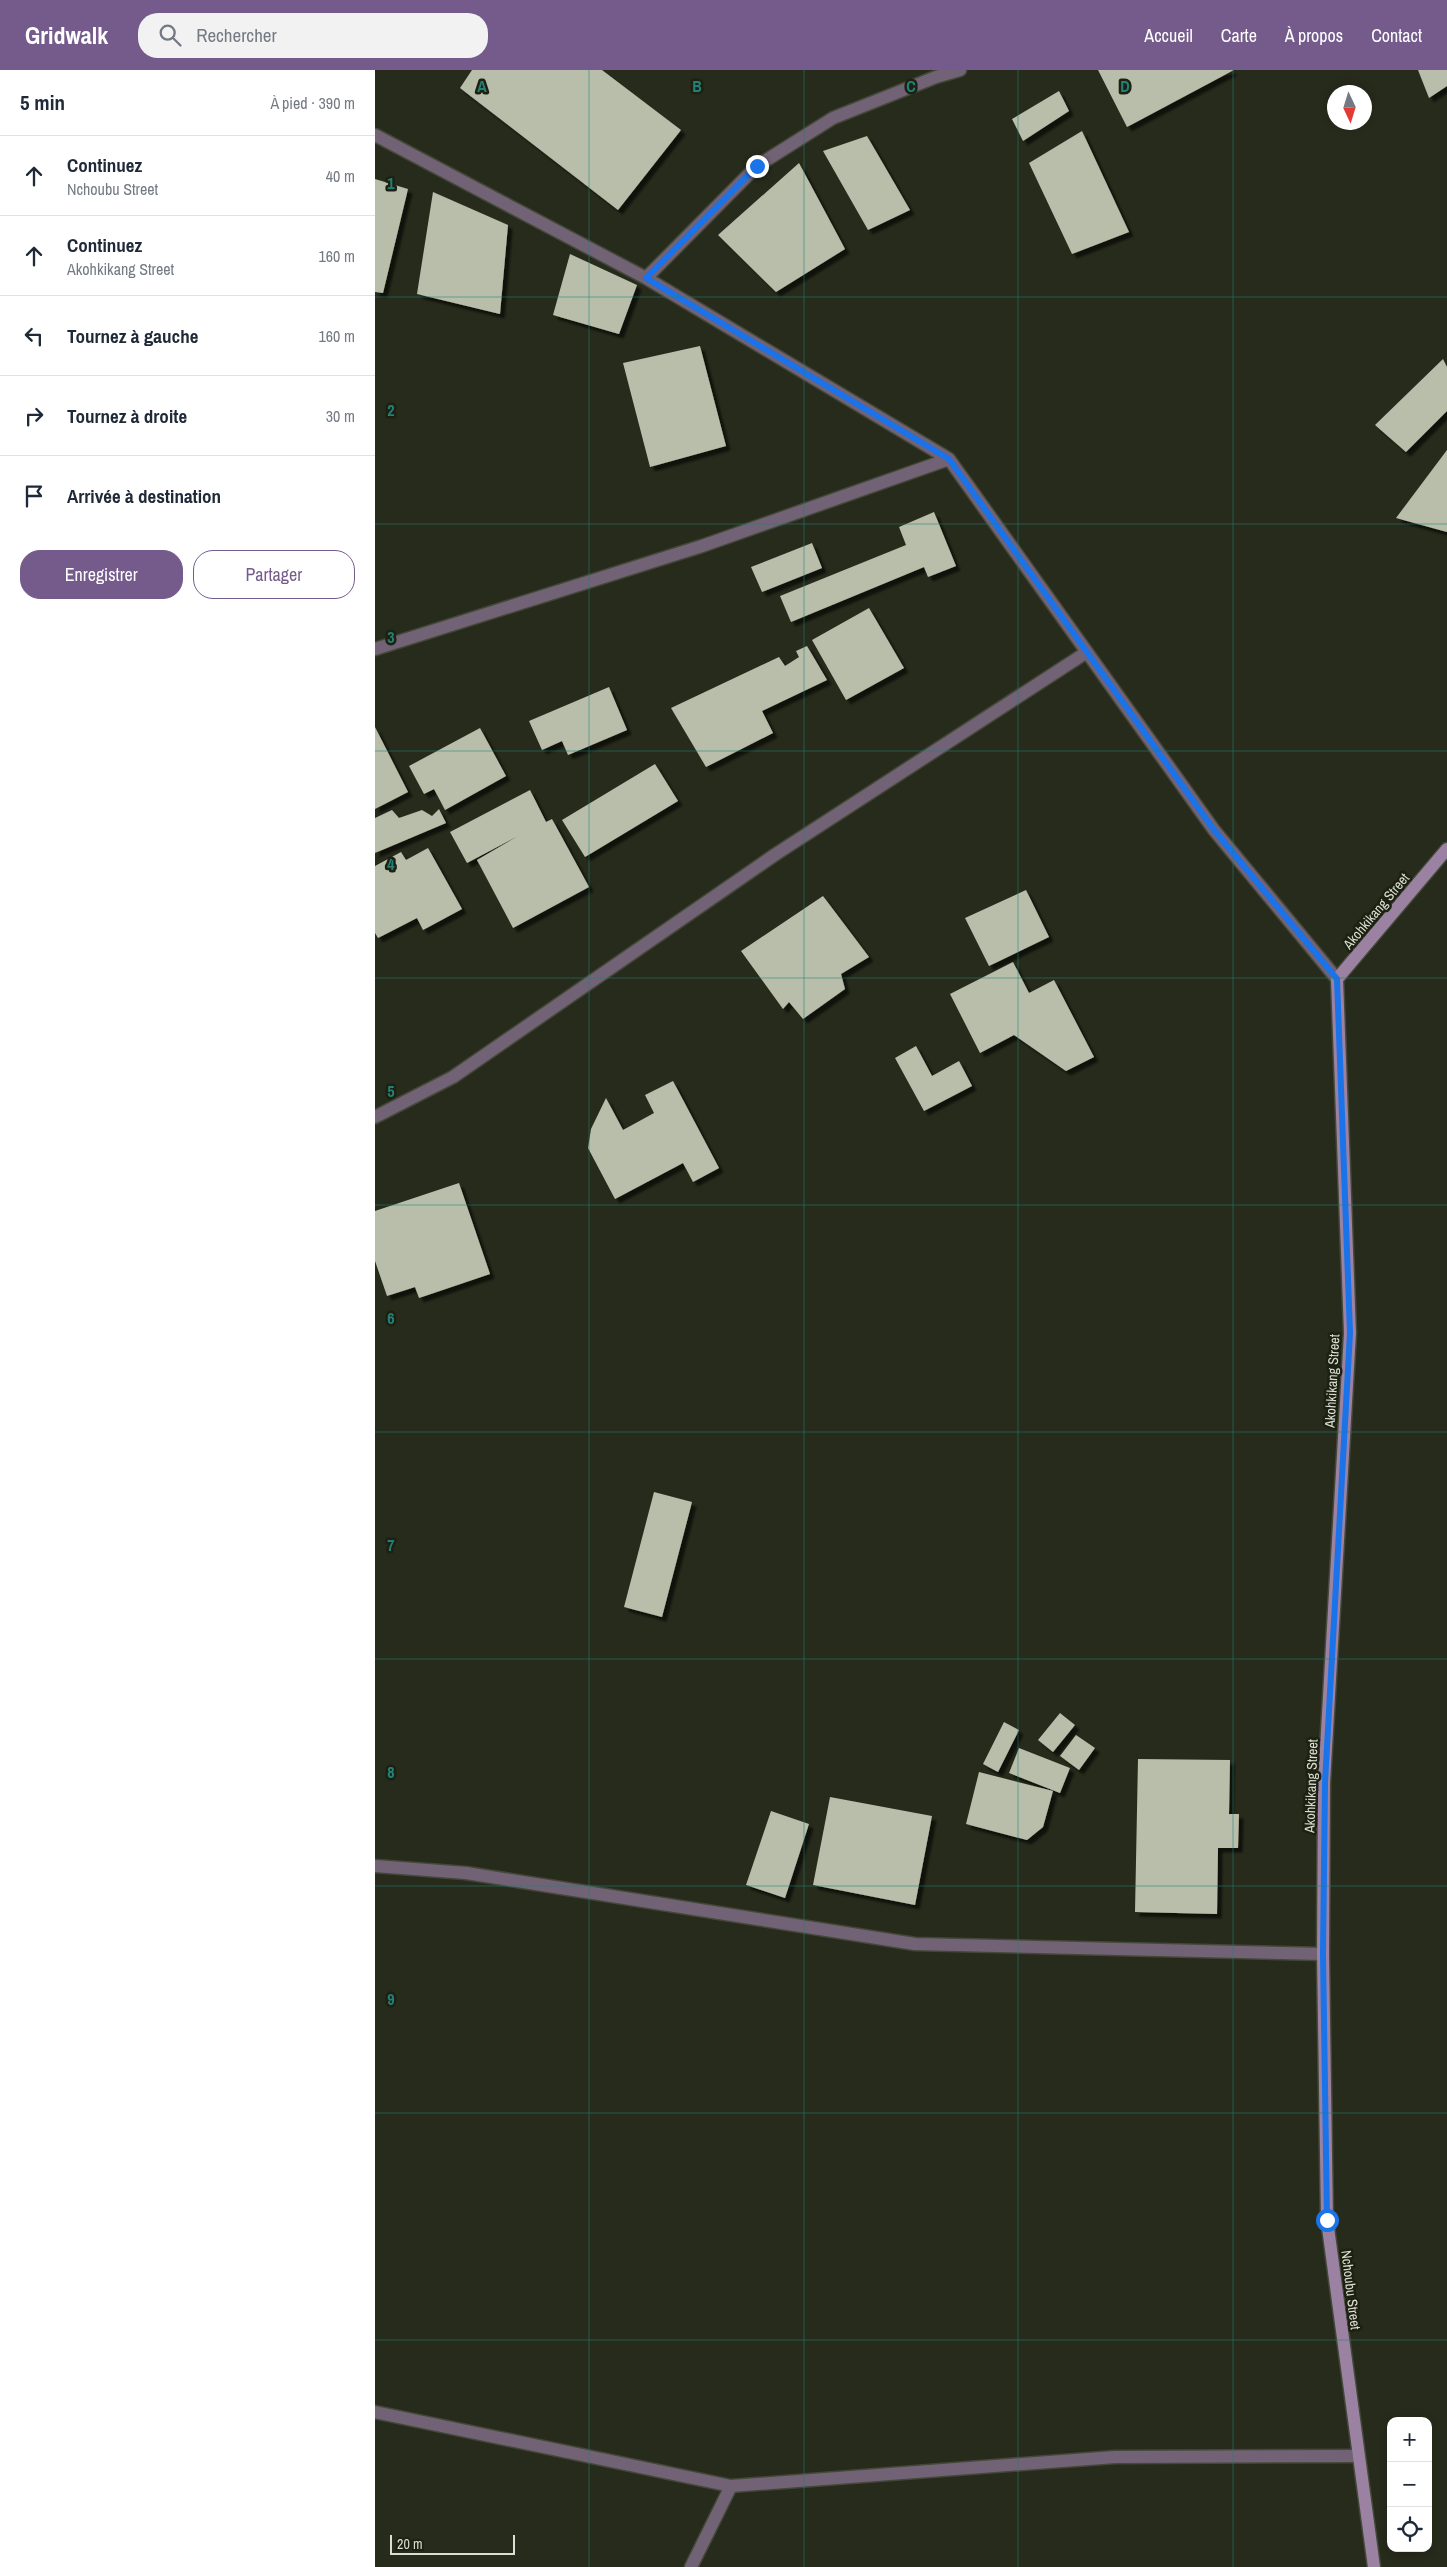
<!DOCTYPE html>
<html lang="fr">
<meta charset="utf-8">
<style>
:root{--surface:#fff;--page:#f2f2f3;--text:#1f2937;--muted:#747a83;--line:#e0e1e3;--accent:#755b8b}
body{margin:0;font-family:"Archivo Narrow",sans-serif;background:var(--page);color:var(--text)}
.controls{position:absolute;right:15px;bottom:15px;display:grid;overflow:hidden;border-radius:10px;box-shadow:0 2px 8px #0003}
.controls button{width:45px;height:45px;display:grid;place-items:center;padding:0;border:0;border-bottom:1px solid var(--line);background:var(--surface);color:var(--text);font:25px sans-serif}
.compass{position:absolute;left:952px;top:15px;width:45px;height:45px;border-radius:50%;background:var(--surface);box-shadow:0 2px 8px #0003;rotate:176deg}
.scale{position:absolute;left:15px;bottom:12px;width:125px;box-sizing:border-box;padding-left:5px;border:2px solid #dbded4;border-top:0;font-size:14px;line-height:18px;white-space:nowrap;color:#dbded4;-webkit-text-stroke:4px #1d2111;paint-order:stroke}
.stop{position:absolute;width:15px;height:15px;margin:-11px;border:4px solid #1a73e8;border-radius:50%;background:#fff}
.stop.end{background:#1a73e8;border-color:#fff;box-shadow:0 1px 5px #0008}
.list{margin:0;padding:0;list-style:none}
h2{display:flex;justify-content:space-between;align-items:center;height:65px;margin:0;padding:0 20px;font-size:21px}
h2 small{font-size:16px;font-weight:400;color:var(--muted)}
.list li{display:grid;grid-template-columns:32px 1fr auto;gap:15px;align-items:center;box-sizing:border-box;height:80px;padding:0 20px;border-top:1px solid var(--line)}
.list b{display:block;font-size:19px;white-space:nowrap}
.list p{margin:0;font-size:16px;white-space:nowrap;color:var(--muted)}
.list em{font-size:16px;font-style:normal;color:var(--muted)}
.actions{display:flex;gap:10px;padding:15px 20px}
.actions a{flex:1;padding:11px 0;border:1px solid var(--accent);border-radius:20px;text-align:center;font-size:18px;color:var(--accent)}
.actions .main{background:var(--accent);color:#fff}
.icon{flex:none;width:28px;height:28px;fill:none;stroke:currentColor;stroke-width:2;stroke-linecap:round;stroke-linejoin:round}
.map{position:relative;flex:none;width:1072px;height:2497px;overflow:hidden}
header{display:flex;align-items:center;gap:30px;box-sizing:border-box;height:70px;padding:0 25px;background:var(--accent);color:#fff}
header strong{font-size:24px}
nav{display:flex;gap:28px;margin-inline-start:auto;font-size:18px}
.search{width:350px;height:45px;background:var(--page);display:flex;align-items:center;gap:12px;box-sizing:border-box;padding:0 18px;border-radius:20px;color:var(--muted);font-size:19px}
main{display:flex}
aside{flex:1;background:var(--surface)}
.map>svg:first-child{display:block}
.building{fill:#b9beaa;filter:url(#shadow)}
.lines{fill:none;stroke-linecap:round;stroke-linejoin:round}
.street-casing{stroke:#444839;stroke-width:15}
.secondary-casing{stroke:#444839;stroke-width:15}
.street{stroke:#726276;stroke-width:12}
.secondary{stroke:#9b82a2;stroke-width:12}
.route{stroke:#1a73e8;stroke-width:6}
.grid{fill:none;stroke:#238078;stroke-width:1;stroke-opacity:0.55}
.labels{text-anchor:middle;dominant-baseline:central;stroke-width:5;stroke-linejoin:round;paint-order:stroke}
.street-label{font-size:14px;fill:#dbded4;stroke:#1d2111}
.grid-label{font-size:16px;text-anchor:middle;font-weight:bold;fill:#238078;stroke:#1d2111;stroke-width:5;stroke-linejoin:round;paint-order:stroke}
</style>
<header>
<strong>Gridwalk</strong>
<div class="search"><svg class="icon" aria-label="search" viewBox="0 0 24 24"><circle cx="10" cy="10" r="6"/><path d="M15 15l6 6"/></svg>Rechercher</div>
<nav><a>Accueil</a><a>Carte</a><a>À propos</a><a>Contact</a></nav>
</header>
<main>
<aside>
<h2>5 min<small>À pied · 390 m</small></h2>
<ul class="list">
<li><svg class="icon" aria-label="ahead" viewBox="0 0 24 24"><path d="M12 20V5M6 11l6-6 6 6"/></svg><div><b>Continuez</b><p>Nchoubu Street</p></div><em>40 m</em></li>
<li><svg class="icon" aria-label="ahead" viewBox="0 0 24 24"><path d="M12 20V5M6 11l6-6 6 6"/></svg><div><b>Continuez</b><p>Akohkikang Street</p></div><em>160 m</em></li>
<li><svg class="icon" aria-label="left" viewBox="0 0 24 24"><path d="M17 20v-9H6M10 6l-5 5 5 5"/></svg><div><b>Tournez à gauche</b></div><em>160 m</em></li>
<li><svg class="icon" aria-label="right" viewBox="0 0 24 24"><path d="M7 20v-9h11M14 6l5 5-5 5"/></svg><div><b>Tournez à droite</b></div><em>30 m</em></li>
<li><svg class="icon" aria-label="arrive" viewBox="0 0 24 24"><path d="M6 21V4h12l-3 4 3 4H6"/></svg><div><b>Arrivée à destination</b></div></li>
</ul>
<div class="actions"><a class="main">Enregistrer</a><a>Partager</a></div>
</aside>
<div class="map">
<svg width="1072" height="2497" viewBox="0 0 1072 2497">
<defs>
<filter id="shadow"><feDropShadow dx="4.5" dy="4.5" stdDeviation="1" flood-color="#0009"/></filter>
</defs>
<rect width="100%" height="100%" fill="#272b1b"/>
<path class="building" d="M97 0H227L306 60 243 140 85 18Z
M723 0H859L752 57Z
M1043 0H1072V16L1054 28Z
M684 21 694 41 648 71 637 49Z
M707 61 754 162 697 184 654 93Z
M492 66 535 140 493 160 448 81Z
M424 93 470 179 401 222 343 165Z
M0 109 33 119 8 223 0 222Z
M58 122 133 155 125 244 42 224Z
M195 184 262 215 244 264 178 245Z
M325 276 351 376 275 397 248 293Z
M1068 289 1072 297V341L1031 382 1000 355Z
M1072 380V462L1021 448Z
M559 442 581 496 553 507 549 497 416 552 405 526 531 475 524 457Z
M437 473 447 498 387 522 376 497Z
M494 538 529 598 471 630 437 570Z
M432 576 452 610 387 641 398 663 331 697 296 638 404 587 410 596 424 587 421 581Z
M234 617 252 660 193 685 187 671 167 680 154 651Z
M0 657 33 722 0 739Z
M105 658 131 706 70 740 59 719 49 724 34 696Z
M280 694 303 731 210 787 187 750Z
M155 720 171 752 177 749 214 817 138 858 102 790 143 766 92 793 75 762Z
M64 739 71 753 0 783V748L17 740 24 748 47 740 57 746Z
M53 778 87 839 48 860 42 848 3 868 0 863V796L26 782 31 790Z
M651 820 674 867 614 896 590 848Z
M448 826 494 887 466 904 470 919 428 949 414 932 408 939 366 881Z
M638 892 654 923 679 910 719 987 691 1001 639 965 605 983 575 924Z
M541 976 557 1006 584 991 597 1016 549 1041 520 988Z
M298 1011 344 1098 318 1112 308 1093 240 1129 213 1078 216 1059 231 1028 248 1060 279 1043 270 1025Z
M84 1113 115 1204 44 1228 40 1217 12 1226 0 1191V1141Z
M279 1422 317 1432 287 1547 249 1537Z
M685 1643 700 1655 678 1682 663 1670Z
M629 1652 644 1660 623 1702 608 1694Z
M701 1665 720 1678 704 1700 685 1686Z
M644 1678 695 1698 685 1723 634 1703Z
M763 1689 855 1690 854 1744H864L863 1778H843L842 1844 760 1842Z
M604 1702 678 1721 668 1757 652 1770 591 1754Z
M455 1727 557 1746 540 1835 438 1815Z
M396 1741 434 1754 410 1828 371 1815Z"/>
<g class="lines">
<g class="street-casing">
<path id="street" d="M0 65 271 208 574 389 839 760 962 909
M271 208 382 96 458 48 561 7 585 0
M0 579 327 476 574 389
M0 1047 78 1007 401 784 712 582
M0 1796 91 1803 540 1874 948 1884
M0 2342 356 2416
M316 2497 356 2416 740 2387 983 2386"/>
</g>
<g class="secondary-casing">
<path id="secondary" d="M999 2497 952 2150 948 1884 949 1713 975 1263 962 909 1072 779"/>
</g>
<use href="#street" class="street"/>
<use href="#secondary" class="secondary"/>
</g>
<g class="lines">
<path class="route" d="M382 96 271 208 574 389 839 760 962 909 975 1263 950 1713 948 1884 952 2150"/>
</g>
<path class="grid" d="M214 0V2497M429 0V2497M643 0V2497M858 0V2497M0 227H1072M0 454H1072M0 681H1072M0 908H1072M0 1135H1072M0 1362H1072M0 1589H1072M0 1816H1072M0 2043H1072M0 2270H1072"/>
<g class="labels">
<g class="street-label">
<text transform="translate(1001 841) rotate(-50)">Akohkikang Street</text>
<text transform="translate(957 1311) rotate(-87)">Akohkikang Street</text>
<text transform="translate(936 1716) rotate(-88)">Akohkikang Street</text>
<text transform="translate(976 2220) rotate(83)">Nchoubu Street</text>
</g>
</g>
<g class="grid-label">
<text x="107" y="22">A</text>
<text x="322" y="22">B</text>
<text x="536" y="22">C</text>
<text x="750" y="22">D</text>
<text x="16" y="119">1</text>
<text x="16" y="346">2</text>
<text x="16" y="573">3</text>
<text x="16" y="800">4</text>
<text x="16" y="1027">5</text>
<text x="16" y="1254">6</text>
<text x="16" y="1481">7</text>
<text x="16" y="1708">8</text>
<text x="16" y="1935">9</text>
</g>
</svg>
<div class="controls">
<button>+</button>
<button>−</button>
<button><svg class="icon" aria-label="locate" viewBox="0 0 24 24"><circle cx="12" cy="12" r="6"/><path d="M12 2v4M12 18v4M2 12h4M18 12h4"/></svg></button>
</div>
<svg class="compass" viewBox="-18 -18 36 36"><path d="M0-13l5 13h-10z" fill="#e53935"/><path d="M0 13l5-13h-10z" fill="#747a83"/></svg>
<div class="scale">20 m</div>
<div class="stop" style="left:952px;top:2150px"></div>
<div class="stop end" style="left:382px;top:96px"></div>
</div>
</main>
